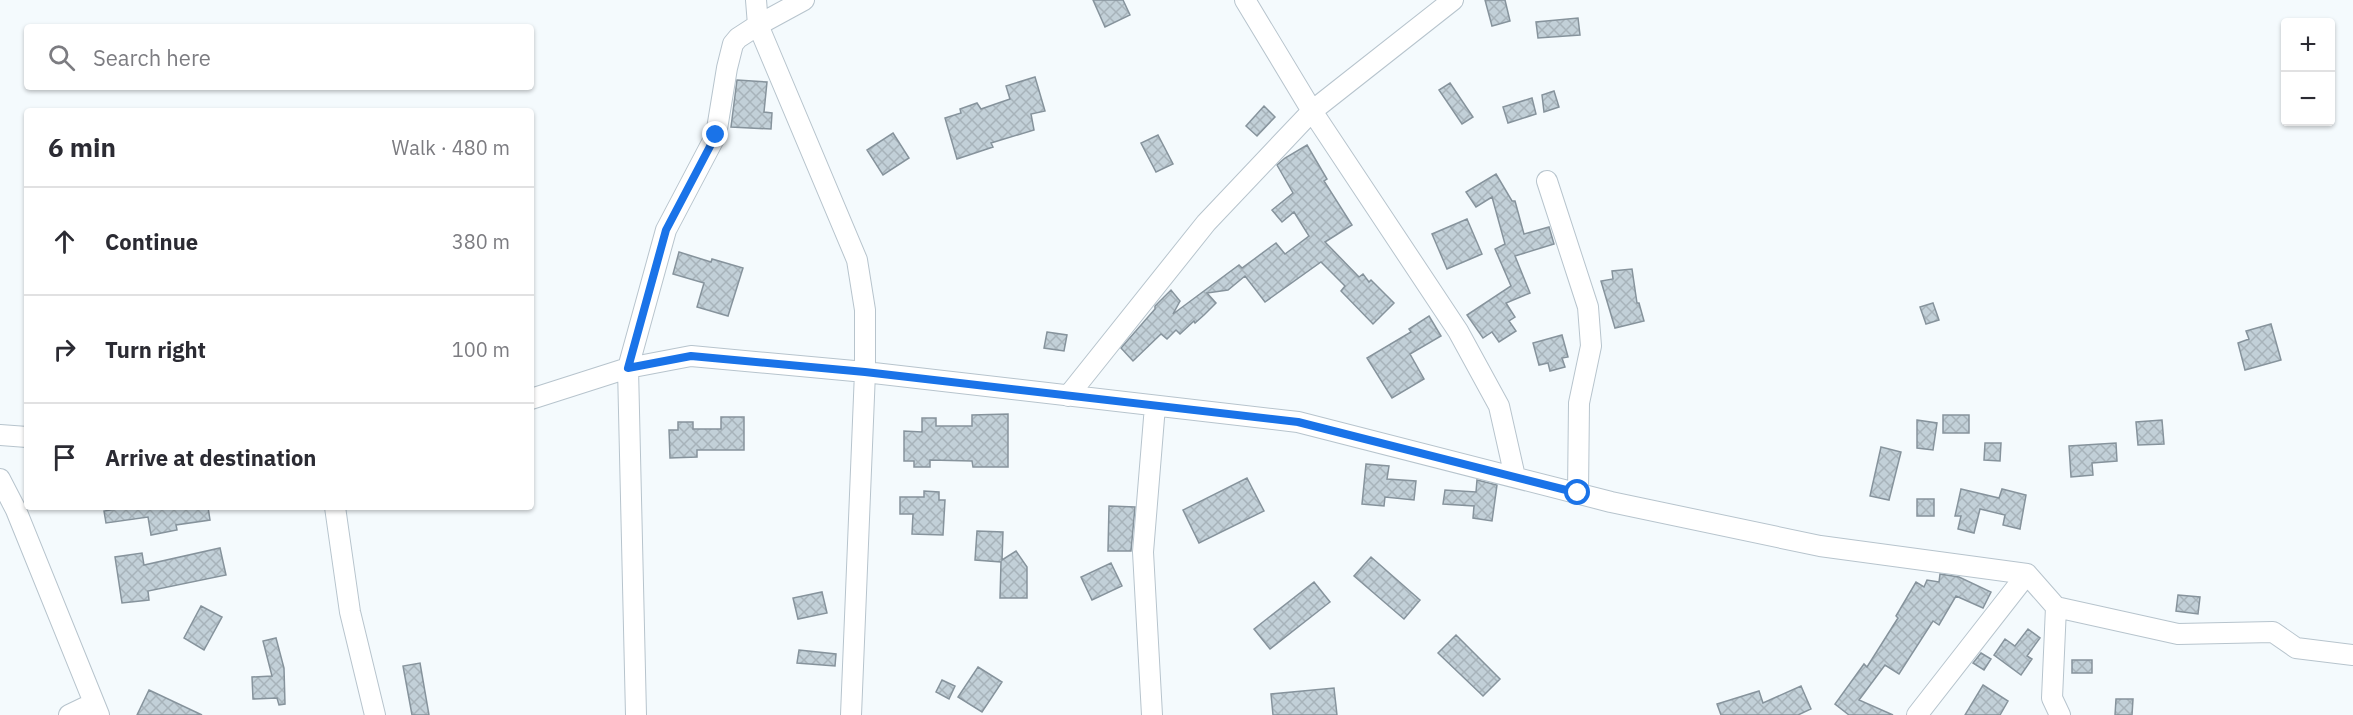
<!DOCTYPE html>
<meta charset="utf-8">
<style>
:root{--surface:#fff;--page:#f2f2f3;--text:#2b2b33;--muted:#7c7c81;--line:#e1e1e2}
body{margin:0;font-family:"IBM Plex Sans",sans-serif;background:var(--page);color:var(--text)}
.controls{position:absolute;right:18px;top:18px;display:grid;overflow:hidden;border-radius:6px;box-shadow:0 2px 4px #0004}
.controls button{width:54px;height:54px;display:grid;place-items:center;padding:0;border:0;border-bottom:2px solid var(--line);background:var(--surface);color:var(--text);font:30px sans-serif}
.stop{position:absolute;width:18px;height:18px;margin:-14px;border:4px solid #1a73e8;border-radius:50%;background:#fff}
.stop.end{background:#1a73e8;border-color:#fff;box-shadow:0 2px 6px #0008}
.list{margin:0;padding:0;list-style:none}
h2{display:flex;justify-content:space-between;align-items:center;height:78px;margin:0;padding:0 24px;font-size:26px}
h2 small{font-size:20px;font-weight:400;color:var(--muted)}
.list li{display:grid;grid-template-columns:39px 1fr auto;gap:18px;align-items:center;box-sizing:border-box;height:108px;padding:0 24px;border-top:2px solid var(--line)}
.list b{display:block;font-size:22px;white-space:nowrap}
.list em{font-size:20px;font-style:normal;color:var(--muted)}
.icon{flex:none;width:33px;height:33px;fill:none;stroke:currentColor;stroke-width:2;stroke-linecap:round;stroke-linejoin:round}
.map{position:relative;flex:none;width:2353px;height:715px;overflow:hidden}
.search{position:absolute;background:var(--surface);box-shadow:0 2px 4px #0004;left:24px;top:24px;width:510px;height:66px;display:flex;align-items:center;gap:15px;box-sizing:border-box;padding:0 21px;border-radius:6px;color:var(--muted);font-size:22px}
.panel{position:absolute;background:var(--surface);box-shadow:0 2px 4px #0004;left:24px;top:108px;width:510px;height:402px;border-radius:6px}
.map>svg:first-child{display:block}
.building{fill:url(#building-cross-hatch);stroke:#86939c;stroke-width:1.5}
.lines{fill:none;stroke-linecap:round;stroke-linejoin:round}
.minor-casing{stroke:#b7c4cd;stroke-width:22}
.minor{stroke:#fff;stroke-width:20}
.route{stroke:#1a73e8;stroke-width:8}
</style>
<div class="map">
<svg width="2353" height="715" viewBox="0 0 2353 715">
<defs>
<pattern id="building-cross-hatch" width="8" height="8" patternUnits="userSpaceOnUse" patternTransform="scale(1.5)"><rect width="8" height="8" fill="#c2d0d8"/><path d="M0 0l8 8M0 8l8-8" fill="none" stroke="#a7b3ba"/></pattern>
</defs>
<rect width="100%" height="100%" fill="#f4fafd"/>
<path class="building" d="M1093 0H1123L1130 15 1105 27Z
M1485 0H1505L1510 21 1492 26Z
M1578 18 1580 35 1538 38 1536 22Z
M1035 77 1045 111 1031 114 1034 130 991 143 993 147 957 159 945 118 961 113 960 109 977 103 981 109 1010 99 1006 86Z
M737 80 767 82 764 112 772 113 771 129 731 127Z
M1450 83 1473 117 1462 124 1439 90Z
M1554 91 1559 107 1544 112 1542 95Z
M1532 98 1536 114 1508 123 1503 107Z
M1264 106 1275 117 1257 136 1246 126Z
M893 133 909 158 883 175 867 150Z
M1158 135 1173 164 1156 172 1141 143Z
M1307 145 1327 179 1324 181 1352 225 1325 242 1359 277 1363 274 1369 282 1371 280 1394 303 1373 324 1341 291 1345 286 1321 262 1265 302 1245 276 1228 290 1207 293 1216 303 1204 315 1195 323 1194 321 1180 334 1176 330 1167 339 1161 334 1133 361 1121 348 1155 309V306L1171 290 1180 301 1173 314 1239 265 1242 268 1276 243 1285 254 1309 236 1294 212 1282 222 1272 210 1293 193 1277 165 1285 158Z
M1496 174 1512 201H1515L1524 234 1549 227 1554 244 1515 256 1530 293 1506 303 1515 317 1509 321 1516 331 1499 342 1492 332 1483 338 1467 315 1511 286 1495 249 1505 244 1492 197 1476 207 1466 192Z
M1467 219 1482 254 1447 269 1432 234Z
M679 252 711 262 712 259 743 268 728 316 697 307 704 283 673 274Z
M1632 269 1637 303H1639L1644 321 1615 328 1601 281 1613 279 1612 271Z
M1933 303 1939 320 1926 324 1920 307Z
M1429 316 1441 336 1410 354 1424 379 1392 398 1367 358 1411 332 1409 329Z
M2271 324 2281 360 2245 370 2238 343 2249 339 2246 331Z
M1047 332 1067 335 1064 351 1044 348Z
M1562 335 1568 357 1562 358 1565 367 1550 371 1548 363 1539 365 1533 343Z
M1008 414V467H973L972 461 930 460V467H914V461H904V431L922 432V418H936V426H972V415Z
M1943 415H1969V433H1943Z
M721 417H744V450H697V457L670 458 669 430H678V422H693V429H721Z
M1917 420 1937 423 1933 450 1917 448Z
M2162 420 2164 444 2138 445 2136 422Z
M1985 443H2001L2000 461 1984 460Z
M2116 443 2117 461 2092 463 2093 475 2071 477 2069 446Z
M1881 447 1901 452 1889 500 1870 496Z
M1366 464 1389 466 1387 479 1416 481 1414 500 1385 497 1384 506 1362 504Z
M1247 478 1264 511 1199 543 1183 510Z
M1477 480 1497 485 1492 521 1473 518 1474 506 1443 504 1445 490 1476 492Z
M1961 489 1999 498 2002 489 2026 495 2020 529 2003 525 2005 515 1980 509 1974 533 1958 529 1961 516H1955Z
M924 491 939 492V500H945L943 535 912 534 913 514H900V497H924Z
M1917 499H1934V516H1917Z
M1109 506 1135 507 1131 551H1108Z
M129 507H208L210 520 176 525 177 530 151 535 148 517 106 523 104 511Z
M977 531 1003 532 1002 560 1016 551 1027 567V598H1000L1001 562 975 560Z
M220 548 226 575 148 591 149 600 122 603 115 557 142 553 144 565Z
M1371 557 1420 600 1404 619 1354 576Z
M1111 563 1122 586 1092 600 1081 577Z
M1940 574 1959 577 1991 592 1983 608 1956 596 1939 625 1933 621 1899 674 1885 665 1859 700 1893 715H1849L1835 704 1864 664 1867 667 1898 618 1896 616 1916 582 1924 587 1927 580 1939 582Z
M1314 582 1330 602 1270 649 1254 629Z
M822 592 827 613 798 619 793 598Z
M2178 595 2200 597 2198 614 2176 611Z
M201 606 222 617 204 650 184 638Z
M2028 629 2040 638 2027 656 2032 659 2021 675 1994 655 2005 639 2015 646Z
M1456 635 1500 679 1483 696 1438 653Z
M276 638 284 668 285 704 279 705 277 698 253 699 252 677 272 676 263 641Z
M799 650 836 654 835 666 797 663Z
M1981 653 1991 659 1984 670 1973 663Z
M2072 660H2092V673H2072Z
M420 663 429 715H412L403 666Z
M978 667 1002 682 982 712 958 697Z
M942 680 955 686 949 699 936 692Z
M1983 685 2008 701 2000 715H1965Z
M1801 686 1811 709 1798 715H1721L1717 704 1759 691 1763 703Z
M1334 688 1337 715H1273L1271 694Z
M149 690 202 715H137Z
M2116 699H2133L2132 715H2115Z"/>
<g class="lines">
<g class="minor-casing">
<path id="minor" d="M756 0 758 25 857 260 865 310V372L851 715
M1245 0 1312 111 1458 331 1499 406 1515 477
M1547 181 1588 307 1591 346 1579 403 1578 493
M1068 396 1206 223 1312 111 1453 0
M531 399 628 368 691 356 865 372 1298 422 1611 502 1820 546 2027 574 2056 607 2178 634 2273 632 2296 648 2353 655
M0 435 27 437
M0 479 16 510 99 715
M335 507 350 612 375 715
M2056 607 2052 698 2060 715
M69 715 94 703
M636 715 628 368 666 230 716 135 727 68 733 44 738 38 758 25 804 0
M1152 715 1143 552 1155 406
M1917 715 2027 574"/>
</g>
<use href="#minor" class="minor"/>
</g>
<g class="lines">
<path class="route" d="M716 135 666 230 628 368 691 356 865 372 1298 422 1578 493"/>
</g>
</svg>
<div class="controls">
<button>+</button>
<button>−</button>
</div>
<div class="stop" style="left:1578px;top:493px"></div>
<div class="stop end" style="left:716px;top:135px"></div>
<div class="search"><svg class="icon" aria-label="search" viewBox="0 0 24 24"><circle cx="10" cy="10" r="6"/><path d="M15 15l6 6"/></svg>Search here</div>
<section class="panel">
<h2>6 min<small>Walk · 480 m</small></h2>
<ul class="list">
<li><svg class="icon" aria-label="ahead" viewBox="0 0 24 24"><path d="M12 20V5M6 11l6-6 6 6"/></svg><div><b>Continue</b></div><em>380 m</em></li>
<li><svg class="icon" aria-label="right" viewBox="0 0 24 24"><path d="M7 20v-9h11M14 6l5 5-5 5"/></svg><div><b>Turn right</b></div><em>100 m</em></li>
<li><svg class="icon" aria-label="arrive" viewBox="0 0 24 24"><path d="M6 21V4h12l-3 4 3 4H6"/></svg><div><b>Arrive at destination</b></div></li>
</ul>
</section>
</div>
